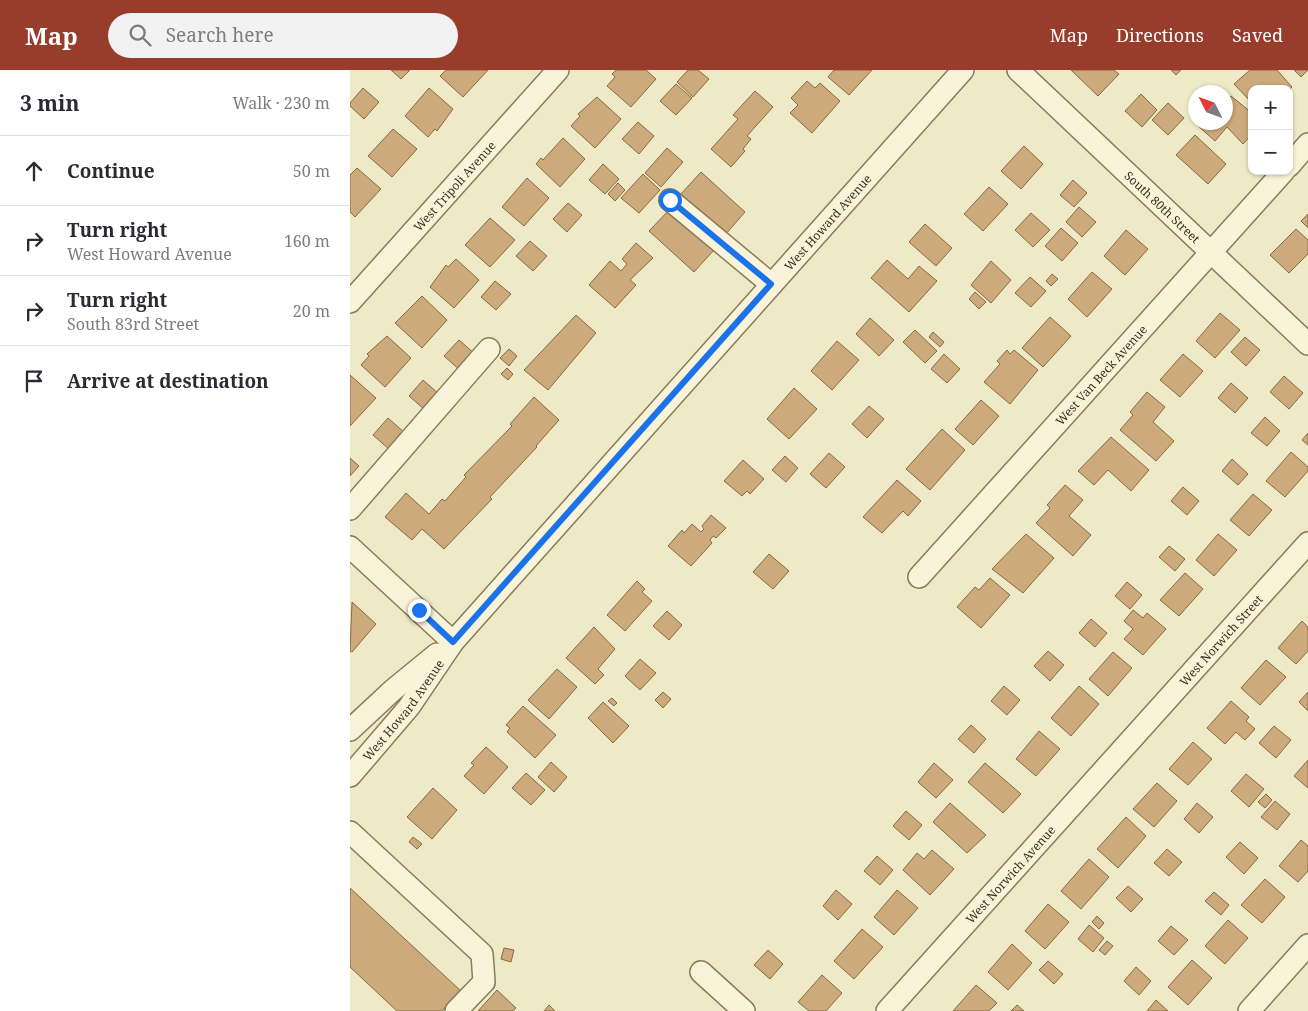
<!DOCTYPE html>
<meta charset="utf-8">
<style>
:root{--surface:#fff;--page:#f2f2f3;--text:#2b2b33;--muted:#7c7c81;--line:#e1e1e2;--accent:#983c2c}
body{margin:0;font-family:"Noto Serif",serif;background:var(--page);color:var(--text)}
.controls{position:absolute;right:15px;top:15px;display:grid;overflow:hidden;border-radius:10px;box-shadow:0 1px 4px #0004}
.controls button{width:45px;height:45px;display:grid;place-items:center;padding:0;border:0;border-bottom:1px solid var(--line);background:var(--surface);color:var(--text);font:25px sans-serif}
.compass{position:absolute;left:838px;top:15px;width:45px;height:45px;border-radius:50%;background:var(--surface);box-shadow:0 1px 4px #0004;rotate:312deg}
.stop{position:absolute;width:15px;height:15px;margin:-11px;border:4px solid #1a73e8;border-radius:50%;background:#fff}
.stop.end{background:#1a73e8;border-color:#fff;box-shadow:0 1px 5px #0008}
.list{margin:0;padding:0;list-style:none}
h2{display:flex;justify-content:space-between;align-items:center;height:65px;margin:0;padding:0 20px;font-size:21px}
h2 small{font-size:16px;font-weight:400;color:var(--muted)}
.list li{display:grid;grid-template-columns:32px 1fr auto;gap:15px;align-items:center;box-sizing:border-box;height:70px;padding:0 20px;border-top:1px solid var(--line)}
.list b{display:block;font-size:19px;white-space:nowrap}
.list p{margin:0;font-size:16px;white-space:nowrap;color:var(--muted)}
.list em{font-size:16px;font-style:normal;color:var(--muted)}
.icon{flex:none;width:28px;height:28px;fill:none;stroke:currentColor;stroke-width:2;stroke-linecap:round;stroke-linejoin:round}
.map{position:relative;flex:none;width:958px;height:941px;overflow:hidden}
header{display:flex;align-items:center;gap:30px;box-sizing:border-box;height:70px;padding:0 25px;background:var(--accent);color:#fff}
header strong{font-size:24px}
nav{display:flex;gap:28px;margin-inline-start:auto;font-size:18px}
.search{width:350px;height:45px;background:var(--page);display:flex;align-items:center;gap:12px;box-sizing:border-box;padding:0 18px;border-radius:28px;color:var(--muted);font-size:19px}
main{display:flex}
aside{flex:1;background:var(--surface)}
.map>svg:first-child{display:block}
.building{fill:#ccaa7c;stroke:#896941}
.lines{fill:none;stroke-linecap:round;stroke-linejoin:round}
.minor-casing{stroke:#8a7b5b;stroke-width:24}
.minor{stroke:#f9f4d9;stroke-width:21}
.route{stroke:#1a73e8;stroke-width:6}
.labels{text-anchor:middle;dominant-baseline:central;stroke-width:4;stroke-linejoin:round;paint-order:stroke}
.street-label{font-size:12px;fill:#3a301f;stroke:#f6f2d5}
</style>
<header>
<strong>Map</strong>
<div class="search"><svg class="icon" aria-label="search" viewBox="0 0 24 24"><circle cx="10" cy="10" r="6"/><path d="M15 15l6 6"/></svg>Search here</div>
<nav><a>Map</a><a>Directions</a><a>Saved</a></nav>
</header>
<main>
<aside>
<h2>3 min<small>Walk · 230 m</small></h2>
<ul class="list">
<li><svg class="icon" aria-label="ahead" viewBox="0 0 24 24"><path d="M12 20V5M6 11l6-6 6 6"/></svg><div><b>Continue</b></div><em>50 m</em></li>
<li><svg class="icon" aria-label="right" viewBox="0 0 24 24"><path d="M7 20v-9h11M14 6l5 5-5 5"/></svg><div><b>Turn right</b><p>West Howard Avenue</p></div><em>160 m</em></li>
<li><svg class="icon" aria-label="right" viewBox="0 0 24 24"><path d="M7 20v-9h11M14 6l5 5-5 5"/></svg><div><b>Turn right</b><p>South 83rd Street</p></div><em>20 m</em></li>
<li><svg class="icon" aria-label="arrive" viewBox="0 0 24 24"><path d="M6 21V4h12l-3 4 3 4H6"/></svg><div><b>Arrive at destination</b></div></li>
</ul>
</aside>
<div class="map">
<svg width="958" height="941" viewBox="0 0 958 941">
<rect width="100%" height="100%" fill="#eee9c6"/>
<path class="building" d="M41 0H60L51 9Z
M96 0H138L113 27 90 6Z
M266 0H296L306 9 281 37 257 16 265 7 262 4Z
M338 0H348L359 9 343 27 327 12Z
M484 0H522L499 25 478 7Z
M721 0H764L769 4 748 26Z
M821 0H831L826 5Z
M900 0H927L942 17 939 20 902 19V33L884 14Z
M944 0H958L951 7Z
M457 11 465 18 470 13 490 31 462 63 440 43 448 35 441 28Z
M326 14 342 28 326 45 310 31Z
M13 18 29 32 14 49 0 36V33Z
M79 18 103 39 87 61 85 59 78 67 55 46Z
M405 21 423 37 397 66 401 69 393 79 395 81 381 97 361 79 388 49 383 45Z
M791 24 807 40 792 57 775 41Z
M881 26 902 43V64L893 74 877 57 865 71 847 55 850 52H876V32Z
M247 27 271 49 245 78 221 56 230 46 228 44Z
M818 33 834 48 818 65 802 50Z
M288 52 304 66 289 84 272 69Z
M43 59 67 79 42 107 18 86Z
M845 65 876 94 858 114 826 85Z
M213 68 235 89 210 117 186 94 191 88 193 90Z
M674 76 693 94 671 119 651 101Z
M317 78 333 92 311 117 295 103Z
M253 94 269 109 255 124 239 110Z
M7 98 31 119 5 147 0 142V105Z
M351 102 395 142 375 165 330 125Z
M293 104 310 120 289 143 271 128Z
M177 108 199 128 174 156 152 137Z
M723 110 737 123 724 137 710 125Z
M268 113 275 120 265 131 258 124Z
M639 117 658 134 633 161 614 144Z
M218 133 232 145 217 162 203 149Z
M729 137 746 152 732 167 716 152Z
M320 139 364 180 344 202 299 161Z
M681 143 700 160 683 177 665 160Z
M958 144V158L951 151Z
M140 148 165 170 140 197 115 175Z
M575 154 602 178 586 196 559 172Z
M711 158 728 173 712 191 695 176Z
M946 159 958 170V184L939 203 920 185Z
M776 160 798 179 775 205 754 186Z
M180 171 197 186 183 201 166 186Z
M286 173 303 188 280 210 286 215 265 238 239 215 260 191 271 201 277 194 272 189Z
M106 189 129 210 104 238 80 217 96 195 98 197Z
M537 190 558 209 569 196 587 211 559 242 521 208Z
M641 191 661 210 641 233 621 215Z
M742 202 762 219 737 247 718 229Z
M702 204 708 209 701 216 696 211Z
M680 207 696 221 681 237 665 223Z
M145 211 161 224 146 240 131 227Z
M625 222 636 232 629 239 619 229Z
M72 226 97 250 72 278 45 253Z
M870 243 890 260 865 288 846 271Z
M226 245 246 263 198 320 174 300Z
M700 247 721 266 693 297 672 278Z
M520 248 544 270 529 286 506 264Z
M565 260 587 281 575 293 553 272Z
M583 262 594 272 590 277 579 267Z
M37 266 61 288 35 317 11 295 19 286 17 284Z
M895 267 910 280 896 296 881 282Z
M109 270 125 284 111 301 94 286Z
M487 271 509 290 482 320 461 301Z
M159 279 167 286 159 296 150 288Z
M657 280 660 284 664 280 688 300 660 334 634 312 650 294 647 291Z
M594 284 610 299 597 313 581 299Z
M833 284 853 301 830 327 810 310Z
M157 298 163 304 158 310 151 304Z
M0 305 26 328 0 356Z
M934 306 953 323 939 339 920 322Z
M73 310 89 324 75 340 59 326Z
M881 313 898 328 885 343 868 328Z
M444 318 467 339 439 369 417 349Z
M797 322 815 337 803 352 824 371 806 391 770 360 783 345 780 342Z
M184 327 209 350 186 376 187 377 140 427 142 429 94 479 72 459 62 470 35 447 56 423 79 444 92 429 95 431 116 407 114 405 162 356 160 354Z
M631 330 649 346 623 375 605 359Z
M519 336 534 349 517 368 502 354Z
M915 347 930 361 917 376 901 363Z
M38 348 55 363 40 380 23 365Z
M592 359 615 380 580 420 556 399Z
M958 363V375L952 370Z
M761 367 799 400 781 421 758 400 744 415 728 401Z
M941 382 958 397V401L935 427 916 411Z
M479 383 495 397 476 418 460 404Z
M435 386 448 398 436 412 422 400Z
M0 388 9 396 0 406Z
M882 389 898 404 888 415 872 401Z
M393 390 414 409 400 424 397 421 392 426 374 411Z
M547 410 571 431 558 446 553 441 532 463 513 447Z
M715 415 733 430 719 446 741 465 723 486 686 453 700 438 697 435Z
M833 417 849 431 837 445 821 431Z
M903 424 922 440 899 466 880 450Z
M361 445 376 458 366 468 363 466 360 470 362 473 341 496 318 476 332 460 334 463 342 454 351 462 354 459 352 456Z
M676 464 704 488 673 523 642 499Z
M868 464 887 480 864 506 846 490Z
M819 476 835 489 825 501 809 487Z
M419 484 439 501 423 519 403 502Z
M835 503 853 519 829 546 810 530Z
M640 508 660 525 631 558 607 537 625 517 629 520Z
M287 511 295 519 292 522 302 531 275 561 257 545Z
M777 512 792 525 780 539 765 526Z
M2 532 26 554 2 582 0 581Z
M783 540 793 548 797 543 816 559 793 585 774 569 783 559 774 551Z
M317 541 332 555 319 570 303 556Z
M741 549 757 563 745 577 729 563Z
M952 551 958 557V581L946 594 928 578Z
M244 557 265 579 248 599 254 605 245 614 216 588Z
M698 581 714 595 700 611 684 596Z
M763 582 782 598 758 626 739 609Z
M290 589 306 603 290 620 275 606Z
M916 590 936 607 910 635 891 618Z
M207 599 227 617 199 649 178 630Z
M654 616 670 630 657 645 641 631Z
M729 616 749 634 721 666 701 648Z
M313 622 321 629 313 638 305 630Z
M958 622V641L949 632Z
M262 628 267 633 264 636 258 631Z
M881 631 899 647 896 651 905 659 895 670 886 662 875 674 857 658Z
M253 632 279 656 263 673 238 648Z
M173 636 206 665 185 688 157 662 160 658 156 655Z
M621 655 636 669 624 683 608 669Z
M924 656 941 670 926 688 909 673Z
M689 661 710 679 686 706 666 689Z
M843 672 862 689 838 715 819 699Z
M136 677 158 697 134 724 114 706 124 695 121 693Z
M958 690V718L944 706Z
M201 692 217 707 204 722 188 707Z
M584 693 603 710 586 728 568 712Z
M635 693 671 724 653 743 618 712Z
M176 703 195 720 181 735 162 718Z
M896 704 914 719 899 737 881 721Z
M807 713 827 731 804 757 783 739Z
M83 718 107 740 82 769 57 747Z
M916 724 922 730 915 738 908 732Z
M925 731 940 744 927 760 911 747Z
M600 733 636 765 617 783 583 752Z
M847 733 863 747 849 763 834 749Z
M556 741 572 755 559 770 543 756Z
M776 747 796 766 768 798 747 779Z
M63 767 72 774 67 779 59 772Z
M951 770 958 776V801L948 812 929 796Z
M890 772 908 788 894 804 876 787Z
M817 779 832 792 819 806 804 793Z
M582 780 604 799 580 825 553 800 567 783 574 789Z
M527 786 543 800 530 815 514 801Z
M739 789 759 807 731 839 711 821Z
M915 809 935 827 912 853 891 835Z
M778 816 793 829 781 842 766 828Z
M0 818 111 921 92 941H47L0 897Z
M486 820 502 834 488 850 473 836Z
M547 820 568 838 544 865 524 847Z
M864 822 879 835 871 845 855 831Z
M698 834 719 852 695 879 675 861Z
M747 846 754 853 749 859 742 852Z
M878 850 898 868 875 894 855 876Z
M739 855 754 868 743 882 728 869Z
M821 856 838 870 824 885 808 871Z
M512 859 533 877 504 909 484 891Z
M757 871 763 876 755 885 749 880Z
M662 874 682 893 658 920 638 902Z
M154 878 164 880 161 892 151 889Z
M418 880 433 894 420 909 404 895Z
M842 890 862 908 838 935 818 917Z
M698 891 713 904 704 914 689 900Z
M786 897 801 911 789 925 774 911Z
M472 905 492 923 476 941H459L448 932Z
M626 915 647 933 639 941H603Z
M147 920 166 938 163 941H128Z
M806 930 818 941H797Z
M199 935 205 941H194Z
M667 935 674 941H661Z"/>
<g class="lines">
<g class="minor-casing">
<g id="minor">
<path id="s1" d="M668 0 958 274"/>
<path d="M939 96 958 74"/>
<path d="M320 130 421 214"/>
<path id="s2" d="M0 232 208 0"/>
<path d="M0 439 139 279"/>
<path d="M0 477 103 572"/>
<path id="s3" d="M569 507 934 101"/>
<path d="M0 660 43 620 87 584"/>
<path id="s4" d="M0 706 59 637 103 572 613 0"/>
<path d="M0 762 132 884 134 912 106 941"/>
<path d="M351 902 394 941"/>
<path id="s5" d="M537 941 958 473"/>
<path d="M899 941 958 875"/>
</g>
</g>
<use href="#minor" class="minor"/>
</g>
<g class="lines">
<path class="route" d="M69 540 103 572 421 214 320 130"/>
</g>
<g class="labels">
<g class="street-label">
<text stroke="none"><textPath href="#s2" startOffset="156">West Tripoli Avenue</textPath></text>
<text stroke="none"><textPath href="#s1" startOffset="199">South 80th Street</textPath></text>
<text stroke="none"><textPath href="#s4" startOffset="732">West Howard Avenue</textPath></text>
<text stroke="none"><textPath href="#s3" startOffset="272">West Van Beck Avenue</textPath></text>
<text stroke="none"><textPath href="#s5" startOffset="499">West Norwich Street</textPath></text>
<text stroke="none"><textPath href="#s4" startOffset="85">West Howard Avenue</textPath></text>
<text stroke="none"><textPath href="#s5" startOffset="184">West Norwich Avenue</textPath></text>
</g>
</g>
</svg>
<div class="controls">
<button>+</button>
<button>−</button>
</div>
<svg class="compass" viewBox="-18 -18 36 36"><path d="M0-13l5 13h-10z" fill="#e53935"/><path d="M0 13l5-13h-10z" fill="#7c7c81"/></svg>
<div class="stop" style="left:320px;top:130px"></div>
<div class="stop end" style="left:69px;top:540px"></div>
</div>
</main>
